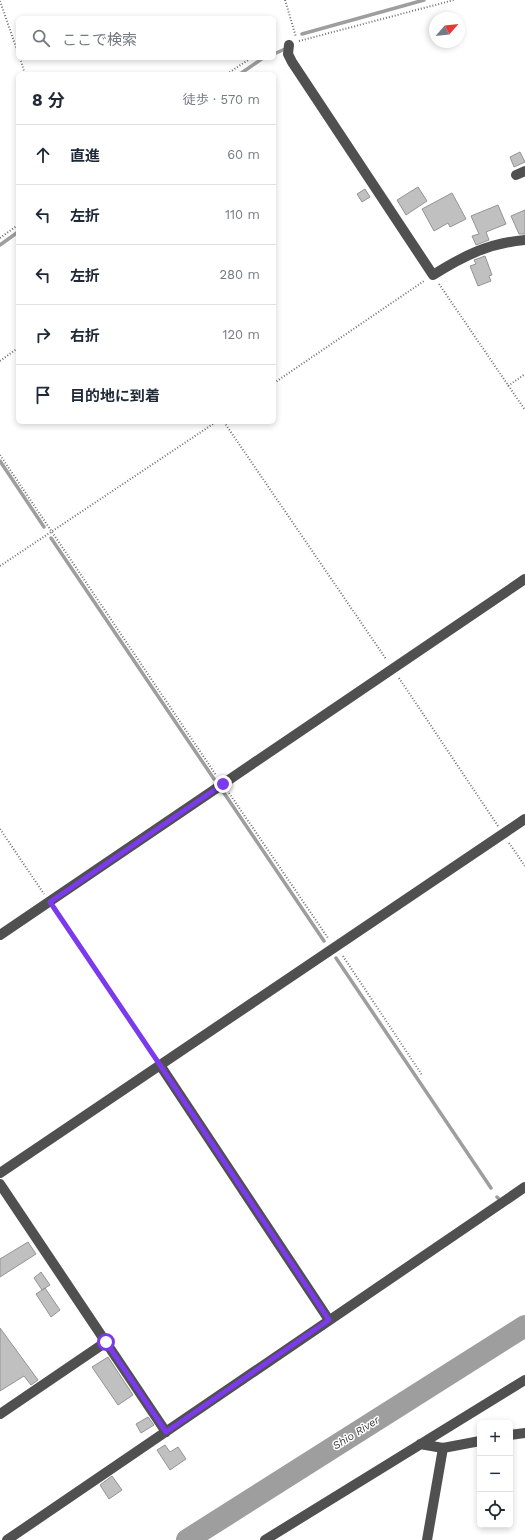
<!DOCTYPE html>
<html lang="ja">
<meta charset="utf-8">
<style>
:root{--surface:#fff;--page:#f2f2f3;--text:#1f2937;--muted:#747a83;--line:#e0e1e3}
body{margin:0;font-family:"Work Sans","Noto Sans JP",sans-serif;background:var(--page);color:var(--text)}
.controls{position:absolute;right:12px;bottom:12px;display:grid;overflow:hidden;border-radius:6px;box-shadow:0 2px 6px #0003}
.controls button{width:36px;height:36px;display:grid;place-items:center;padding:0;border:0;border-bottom:1px solid var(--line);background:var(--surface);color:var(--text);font:20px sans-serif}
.compass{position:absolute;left:429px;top:12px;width:36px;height:36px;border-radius:50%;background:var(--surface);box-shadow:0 2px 6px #0003;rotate:62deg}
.stop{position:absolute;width:12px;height:12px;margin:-9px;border:3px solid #7c3aed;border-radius:50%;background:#fff}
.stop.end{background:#7c3aed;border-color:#fff;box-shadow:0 1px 4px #0008}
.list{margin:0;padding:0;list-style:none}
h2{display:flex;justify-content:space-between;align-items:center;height:52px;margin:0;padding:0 16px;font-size:17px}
h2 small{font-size:13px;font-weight:400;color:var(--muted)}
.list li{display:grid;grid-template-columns:26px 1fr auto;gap:12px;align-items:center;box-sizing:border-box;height:60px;padding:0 16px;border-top:1px solid var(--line)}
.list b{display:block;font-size:15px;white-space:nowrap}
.list em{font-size:13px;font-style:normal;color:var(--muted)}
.icon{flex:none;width:22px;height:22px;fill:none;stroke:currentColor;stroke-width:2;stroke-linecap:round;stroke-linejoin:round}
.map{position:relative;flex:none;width:525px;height:1540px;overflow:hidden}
.search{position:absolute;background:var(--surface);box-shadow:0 2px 6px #0003;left:16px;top:16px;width:260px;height:44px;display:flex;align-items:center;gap:10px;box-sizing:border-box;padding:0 14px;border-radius:6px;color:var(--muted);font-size:15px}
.panel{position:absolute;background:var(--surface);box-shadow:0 2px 6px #0003;left:16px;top:72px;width:260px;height:352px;border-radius:6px}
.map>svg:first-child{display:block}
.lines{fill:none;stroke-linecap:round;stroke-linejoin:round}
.stream{stroke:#9e9e9e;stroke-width:3.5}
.river{stroke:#9e9e9e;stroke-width:22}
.building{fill:#c0c0c0;stroke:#949494}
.path{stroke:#727272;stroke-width:2;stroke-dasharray:1 2;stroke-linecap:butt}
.minor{stroke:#505050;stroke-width:10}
.route{stroke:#7c3aed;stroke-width:5}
.labels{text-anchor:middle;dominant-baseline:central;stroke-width:3;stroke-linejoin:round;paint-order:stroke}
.water-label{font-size:11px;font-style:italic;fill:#3f3f3f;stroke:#fff}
</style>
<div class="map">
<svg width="525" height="1540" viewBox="0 0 525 1540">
<rect width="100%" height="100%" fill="#fff"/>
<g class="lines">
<path class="stream" d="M302 34 424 0
M274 54 285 49
M240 74 263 58
M0 245 18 232
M0 461 44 527
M51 538 214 779
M224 793 324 941
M336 958 491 1188
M497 1197 498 1198"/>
<path class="river" d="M187 1540 525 1326"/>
</g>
<path class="building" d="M520 152 525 162 514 167 510 157Z
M418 187 427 201 406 215 397 200Z
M365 189 370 197 362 202 357 194Z
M452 193 466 219 450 227 448 223 434 231 422 209Z
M498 205 506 224 486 232 489 240 476 245 472 236 479 234 471 216Z
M525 210V234H519L511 216Z
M485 256 492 275 489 276 491 281 478 286 470 266 476 264 474 260Z
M28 1242 36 1254 0 1277V1259Z
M41 1272 50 1285 42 1290 34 1278Z
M45 1288 60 1310 51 1317 36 1294Z
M0 1328 38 1380 31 1385 24 1376 0 1391Z
M108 1357 133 1395 118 1405 92 1367Z
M148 1417 154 1425 141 1433 136 1424Z
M165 1445 170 1452 178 1447 186 1459 170 1470 157 1450Z
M112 1476 122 1490 109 1499 100 1485Z"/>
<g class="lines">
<path class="path" d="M285 0 296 37
M0 1 18 53
M299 41 454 0
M20 58 25 74
M227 74 251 58
M0 238 18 225
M439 284 525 410
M0 361 18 348
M274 383 424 281
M508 386 525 374
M224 422 386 659
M0 455 216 775
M0 566 216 422
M399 678 498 826
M229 793 328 938
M0 829 44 894
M509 843 525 866
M55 910 154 1056
M343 956 422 1075"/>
<path class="minor" d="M289 45 288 54 292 62 433 275C463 256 489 243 525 240
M516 175 525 171
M0 935 525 579
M160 1065 329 1320
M0 1173 525 819
M0 1184 166 1432
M0 1414 106 1342
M510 1435 525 1433
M420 1444 443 1448 480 1441
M7 1540 525 1187
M265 1540 525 1380
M427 1540 443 1448"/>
</g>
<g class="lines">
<path class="route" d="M106 1342 166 1432 329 1320 160 1065 50 902 223 784"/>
</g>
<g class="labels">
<g class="water-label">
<text transform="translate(356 1433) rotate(-32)">Shio River</text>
</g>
</g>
</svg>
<div class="controls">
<button>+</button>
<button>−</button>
<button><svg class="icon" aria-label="locate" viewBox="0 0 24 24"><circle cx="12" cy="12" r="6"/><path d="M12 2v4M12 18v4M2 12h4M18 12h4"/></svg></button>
</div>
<svg class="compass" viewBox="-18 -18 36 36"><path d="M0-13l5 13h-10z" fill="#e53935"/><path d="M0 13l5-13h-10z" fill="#747a83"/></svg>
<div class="stop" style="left:106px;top:1342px"></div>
<div class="stop end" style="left:223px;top:784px"></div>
<div class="search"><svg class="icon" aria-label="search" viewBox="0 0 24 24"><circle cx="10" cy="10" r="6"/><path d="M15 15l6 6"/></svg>ここで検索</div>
<section class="panel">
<h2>8 分<small>徒歩 · 570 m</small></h2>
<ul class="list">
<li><svg class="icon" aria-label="ahead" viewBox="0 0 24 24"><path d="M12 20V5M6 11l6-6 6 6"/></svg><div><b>直進</b></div><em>60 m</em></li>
<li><svg class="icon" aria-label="left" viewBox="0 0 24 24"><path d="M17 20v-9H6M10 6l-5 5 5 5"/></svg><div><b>左折</b></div><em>110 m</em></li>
<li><svg class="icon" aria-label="left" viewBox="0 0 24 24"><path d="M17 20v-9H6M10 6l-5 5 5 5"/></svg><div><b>左折</b></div><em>280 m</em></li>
<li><svg class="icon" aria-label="right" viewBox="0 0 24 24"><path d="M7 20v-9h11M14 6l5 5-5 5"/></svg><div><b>右折</b></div><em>120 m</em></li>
<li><svg class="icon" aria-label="arrive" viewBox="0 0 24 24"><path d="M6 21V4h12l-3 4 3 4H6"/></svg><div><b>目的地に到着</b></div></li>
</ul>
</section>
</div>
